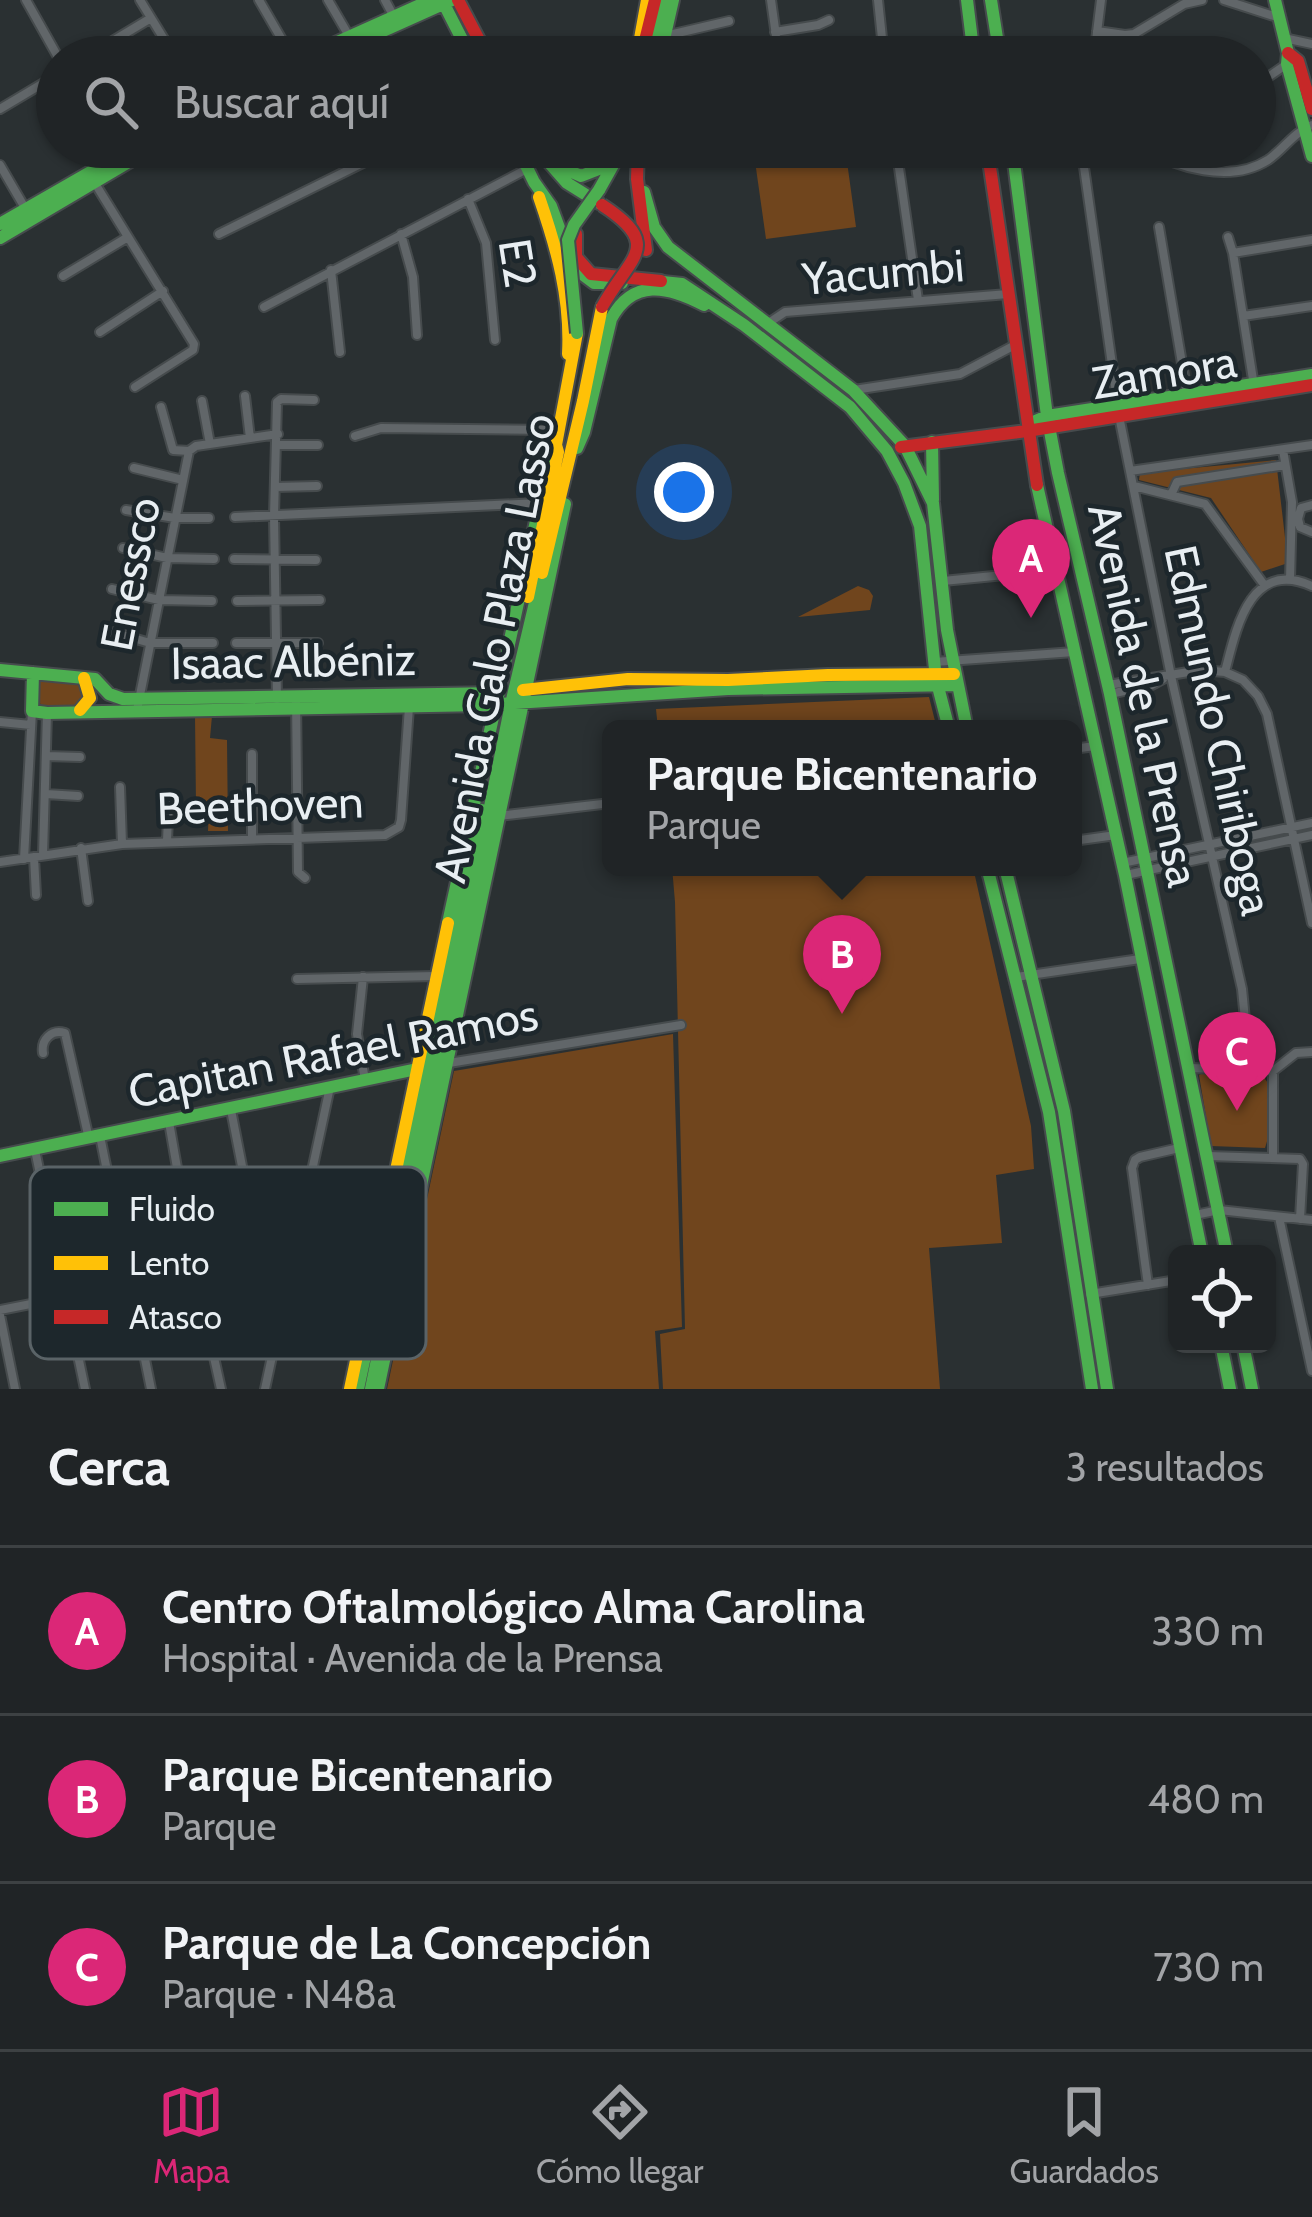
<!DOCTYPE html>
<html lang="es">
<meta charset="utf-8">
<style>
:root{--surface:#202426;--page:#282c2e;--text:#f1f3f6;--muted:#a2a4a7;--line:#3d4143;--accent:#db2777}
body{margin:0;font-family:Cabin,sans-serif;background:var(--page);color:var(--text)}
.controls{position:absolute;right:36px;bottom:36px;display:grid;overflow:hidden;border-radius:18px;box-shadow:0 3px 9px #0004}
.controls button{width:108px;height:108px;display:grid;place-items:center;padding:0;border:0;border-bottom:3px solid var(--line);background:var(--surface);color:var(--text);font:60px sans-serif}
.you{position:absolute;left:684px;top:492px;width:42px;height:42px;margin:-30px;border:9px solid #fff;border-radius:50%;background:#1a73e8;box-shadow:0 0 0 18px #1a73e833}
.badge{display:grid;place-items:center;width:78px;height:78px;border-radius:50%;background:var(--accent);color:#fff;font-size:39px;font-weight:700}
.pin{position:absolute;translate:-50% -99px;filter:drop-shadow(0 3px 6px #0008)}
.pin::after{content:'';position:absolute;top:63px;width:42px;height:36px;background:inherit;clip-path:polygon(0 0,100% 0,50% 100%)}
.popup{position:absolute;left:602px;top:720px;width:480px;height:156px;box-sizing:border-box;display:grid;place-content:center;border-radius:18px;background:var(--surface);filter:drop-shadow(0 3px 9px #0005);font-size:39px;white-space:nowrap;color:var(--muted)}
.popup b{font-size:45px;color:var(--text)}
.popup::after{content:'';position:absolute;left:50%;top:100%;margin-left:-24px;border:24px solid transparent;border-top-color:var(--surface)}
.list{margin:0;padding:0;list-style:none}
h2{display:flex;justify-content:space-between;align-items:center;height:156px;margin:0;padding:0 48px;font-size:51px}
h2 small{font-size:39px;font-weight:400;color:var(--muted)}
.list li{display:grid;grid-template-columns:78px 1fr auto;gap:36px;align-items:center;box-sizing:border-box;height:168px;padding:0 48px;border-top:3px solid var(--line)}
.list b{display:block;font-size:45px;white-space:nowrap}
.list p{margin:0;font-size:39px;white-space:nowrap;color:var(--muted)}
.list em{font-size:39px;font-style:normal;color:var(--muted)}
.icon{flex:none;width:66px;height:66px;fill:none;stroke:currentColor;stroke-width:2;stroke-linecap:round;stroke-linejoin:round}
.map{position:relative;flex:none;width:1312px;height:1389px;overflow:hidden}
.search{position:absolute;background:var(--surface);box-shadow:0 3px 9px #0004;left:36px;right:36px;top:36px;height:132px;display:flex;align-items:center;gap:30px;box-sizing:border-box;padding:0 42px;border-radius:66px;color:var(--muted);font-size:45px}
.sheet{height:660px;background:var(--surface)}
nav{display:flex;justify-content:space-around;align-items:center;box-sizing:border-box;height:168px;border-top:3px solid var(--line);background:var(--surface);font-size:33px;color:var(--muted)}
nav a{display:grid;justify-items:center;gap:6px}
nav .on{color:var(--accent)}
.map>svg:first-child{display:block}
.green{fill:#70451d}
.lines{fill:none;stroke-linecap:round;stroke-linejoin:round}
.street-casing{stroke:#464b4d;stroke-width:12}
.fast-casing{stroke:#464b4d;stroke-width:16}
.slow-casing{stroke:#464b4d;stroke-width:16}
.jam-casing{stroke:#464b4d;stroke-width:16}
.street{stroke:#616669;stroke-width:8}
.fast{stroke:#4caf50;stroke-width:12}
.slow{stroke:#ffc107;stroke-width:12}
.jam{stroke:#c62828;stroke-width:12}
.fast-bridge-casing{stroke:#464b4d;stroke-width:16;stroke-linecap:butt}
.jam-bridge-casing{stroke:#464b4d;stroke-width:16;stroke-linecap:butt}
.fast-bridge{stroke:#4caf50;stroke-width:12}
.jam-bridge{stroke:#c62828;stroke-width:12}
.labels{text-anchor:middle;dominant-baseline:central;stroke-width:9;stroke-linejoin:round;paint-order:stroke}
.street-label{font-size:45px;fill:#e8eef2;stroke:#1d272c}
.key{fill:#1d272c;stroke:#5a6367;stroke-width:3}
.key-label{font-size:33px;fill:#e8eef2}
</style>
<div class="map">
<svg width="1312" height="1389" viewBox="0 0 1312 1389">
<rect width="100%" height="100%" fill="#2a3032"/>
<path class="green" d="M753 147H845L856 227 766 239Z
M1276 460 1288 563 1261 572 1211 498 1139 480 1140 473Z
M858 586 869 590 873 596 870 610 798 617Z
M44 679 78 684 84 690 81 702 75 706H42L39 702V683Z
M929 697 937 729H658L656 709Z
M195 716H212L210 738 227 740 228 831H208L209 808 196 806Z
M672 867H973L1031 1126 1034 1169 996 1175 1002 1243 929 1248 940 1389H663L660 1334 685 1329 675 902Z
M673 1034 682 1327 655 1331 659 1389H387L454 1071Z
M1203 1073H1267L1265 1079 1268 1083V1138L1265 1148 1211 1146 1199 1075Z
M299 1191 288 1241 265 1246 257 1195Z"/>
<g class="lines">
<g class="street-casing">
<path id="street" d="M26 0 58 57
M140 0 175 57
M259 0 292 57
M328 0 349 36
M385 0 393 15
M771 0 779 57
M878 0 884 57
M1224 0 1280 18
M1097 31 1125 35 1134 34 1184 4 1202 0
M775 32 818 25 829 20
M669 35 729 21
M1284 38 1312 44
M86 57 151 18
M1066 57H1074
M1094 57 1101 0
M1255 86 1287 64
M0 109 57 75
M896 147 918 300
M1085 147 1083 160 1120 421 1171 676 1242 989 1250 1070
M1142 147C1177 168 1230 184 1268 160 1284 149 1294 132 1312 125
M0 165 25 208
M88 172 194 344 193 350 135 387
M468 199 486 243 495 340
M1159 227 1187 393
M219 234 395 147
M401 234 413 277 417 335
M1228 237 1233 253 1254 386
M1233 253 1312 240
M331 270 340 352
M63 276 128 237
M264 307 527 169
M1243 316 1312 306
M767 324 785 312 1008 294
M100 332 163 291
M854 390 960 374 1015 345
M245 396 250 438
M202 401 210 444
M161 407 173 450 189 451 196 446 278 434
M355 436 381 428 555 430
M278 445H318
M1283 450 1292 502 1290 580
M134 468 183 480
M1130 471 1312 445
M1134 486 1205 504 1265 586
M275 487 317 486
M1171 495 1177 482 1285 465
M1312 505 1301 508 1298 519 1300 527 1312 532
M126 510 175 518H209
M235 517 540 503
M123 548 167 558 214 559
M234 559 316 560
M943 581 1055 570
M112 589 159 600 212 601
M237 601 320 600
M106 630 150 643H213
M236 643H318
M934 662 1074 652
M1225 672C1236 629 1250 558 1312 586
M1108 685 1201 670 1225 672 1243 680 1258 696 1267 714 1312 923
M1110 694 1152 685 1163 679
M296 697 298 872 305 878
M277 699 274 516 277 402 281 399 314 400
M137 710 189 451
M0 722 31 725
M1073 749 1095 746
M252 754V837
M46 756 80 757
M120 787 122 844
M46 794 78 796
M498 816 611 803
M167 841 169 795
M1073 841 1116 835
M81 848 88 901
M43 855 47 713
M34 857 36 895
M24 859 32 711
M0 862 122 844 385 835 399 827 401 820 409 707
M1122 863 1312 823
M1126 875 1312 835
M363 977 357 1034 365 1080
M1016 977 1140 959
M297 979 436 976
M43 1053C41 1040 51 1029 65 1033L89 1139
M449 1063 681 1025
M1190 1068 1273 1071 1296 1053 1312 1052
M231 1110 260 1258
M169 1122 195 1271 221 1389
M100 1136 151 1389
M35 1150 85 1389
M1208 1156 1300 1159 1303 1164 1300 1219
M1273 1157V1071
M1195 1215 1219 1210 1312 1220
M1279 1217 1312 1371
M1148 1285 1132 1168 1135 1160 1140 1157 1179 1148
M1090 1294 1177 1280
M0 1310 293 1252
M0 1315 15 1389
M265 1389 330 1087"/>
</g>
<g class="fast-casing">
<path id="fast" d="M442 0 471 57
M967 0 974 57
M991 0 1000 57
M1275 0 1288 53 1287 64 1312 156
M304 57 431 0
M325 57 452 0
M653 57 666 0
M660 57 673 0
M517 147 534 182 551 206 574 268 594 283H622
M543 147 565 169 581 176 599 169 608 147
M1012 147 1047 416 1058 473 1110 694 1227 1254
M545 158 567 183 599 203
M599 190 613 165 618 147
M644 192 654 227 668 247 853 390 905 446 933 503 947 630 967 729
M0 224 134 147
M0 238 154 147
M653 281 682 284 744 325 850 407 887 451 904 483 920 526 936 679 949 729
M1027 431 1031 423 1047 416 1312 375
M932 442 933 500
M577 448 584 432 611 319C633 278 668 286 704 305
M1037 485 1125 875 1202 1254
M0 670 95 679 109 694 123 699 499 693
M33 673 32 711 47 713 484 705 728 689 956 685
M987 867 1049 1112 1092 1389
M1005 867 1064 1111 1107 1389
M448 923 548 466 555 449
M0 1156 417 1069
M1221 1344 1230 1389
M1243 1344 1252 1389
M358 1389 482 810
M371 1389 511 704 542 573
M378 1389 565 504"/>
</g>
<g class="slow-casing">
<path id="slow" d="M639 44 647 0
M539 197C557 249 571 299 568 354
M542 573 583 401 602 307
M528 597 558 452 556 445 577 333
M523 690 628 679 728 680 828 675 954 674
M80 710 90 698 84 678
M350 1389 448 923"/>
</g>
<g class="jam-casing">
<path id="jam" d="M458 0 488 57
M1288 53 1298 61 1312 109
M641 57 655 0
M638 147 637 179 646 250
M987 147 1037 485
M576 234V257L591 274 661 281
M901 447 1027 431 1312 385"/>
</g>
<use href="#street" class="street"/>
<use href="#fast" class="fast"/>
<use href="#slow" class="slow"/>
<use href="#jam" class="jam"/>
<g class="fast-bridge-casing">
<path id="fast-bridge" d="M577 333 568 240 574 225 599 190"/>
</g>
<g class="jam-bridge-casing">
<path id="jam-bridge" d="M602 205C665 246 629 257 602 307"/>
</g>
<use href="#fast-bridge" class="fast-bridge"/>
<use href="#jam-bridge" class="jam-bridge"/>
</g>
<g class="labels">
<g class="street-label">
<text transform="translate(518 263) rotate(81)">E2</text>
<text transform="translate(883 272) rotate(-5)">Yacumbi</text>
<text transform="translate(1164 372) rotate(-9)">Zamora</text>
<text transform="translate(130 574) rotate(-79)">Enessco</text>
<text transform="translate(494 648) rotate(-79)">Avenida Galo Plaza Lasso</text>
<text transform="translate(293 661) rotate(-1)">Isaac Albéniz</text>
<text transform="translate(1144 695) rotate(78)">Avenida de la Prensa</text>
<text transform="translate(1219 730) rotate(78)">Edmundo Chiriboga</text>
<text transform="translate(260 805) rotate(-2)">Beethoven</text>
<text transform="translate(333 1053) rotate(-11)">Capitan Rafael Ramos</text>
</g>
</g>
<rect x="30" y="1167" width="396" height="192" rx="18" class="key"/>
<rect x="54" y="1202" width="54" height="14" fill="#4caf50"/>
<rect x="54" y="1256" width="54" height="14" fill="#ffc107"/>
<rect x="54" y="1310" width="54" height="14" fill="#c62828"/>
<g class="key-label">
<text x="129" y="1221">Fluido</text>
<text x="129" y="1275">Lento</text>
<text x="129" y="1329">Atasco</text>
</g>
</svg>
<div class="controls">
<button><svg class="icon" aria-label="locate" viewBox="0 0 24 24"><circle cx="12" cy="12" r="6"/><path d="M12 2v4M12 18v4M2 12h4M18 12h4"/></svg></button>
</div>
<div class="you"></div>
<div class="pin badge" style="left:1031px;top:618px">A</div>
<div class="pin badge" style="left:842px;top:1014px">B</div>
<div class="popup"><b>Parque Bicentenario</b>Parque</div>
<div class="pin badge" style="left:1237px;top:1111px">C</div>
<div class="search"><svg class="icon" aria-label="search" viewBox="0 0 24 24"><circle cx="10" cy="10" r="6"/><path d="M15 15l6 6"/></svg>Buscar aquí</div>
</div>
<section class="sheet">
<h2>Cerca<small>3 resultados</small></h2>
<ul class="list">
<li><span class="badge">A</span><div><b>Centro Oftalmológico Alma Carolina</b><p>Hospital · Avenida de la Prensa</p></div><em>330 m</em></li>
<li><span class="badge">B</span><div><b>Parque Bicentenario</b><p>Parque</p></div><em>480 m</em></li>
<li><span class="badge">C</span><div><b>Parque de La Concepción</b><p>Parque · N48a</p></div><em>730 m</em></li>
</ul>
</section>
<nav>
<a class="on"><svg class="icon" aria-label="map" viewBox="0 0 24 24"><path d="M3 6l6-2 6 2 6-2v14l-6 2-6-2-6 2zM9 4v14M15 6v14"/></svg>Mapa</a>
<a><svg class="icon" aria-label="directions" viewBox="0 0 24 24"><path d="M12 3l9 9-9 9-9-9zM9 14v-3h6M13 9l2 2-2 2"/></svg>Cómo llegar</a>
<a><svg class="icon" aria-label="saved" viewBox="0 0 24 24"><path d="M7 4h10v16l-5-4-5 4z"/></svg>Guardados</a>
</nav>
